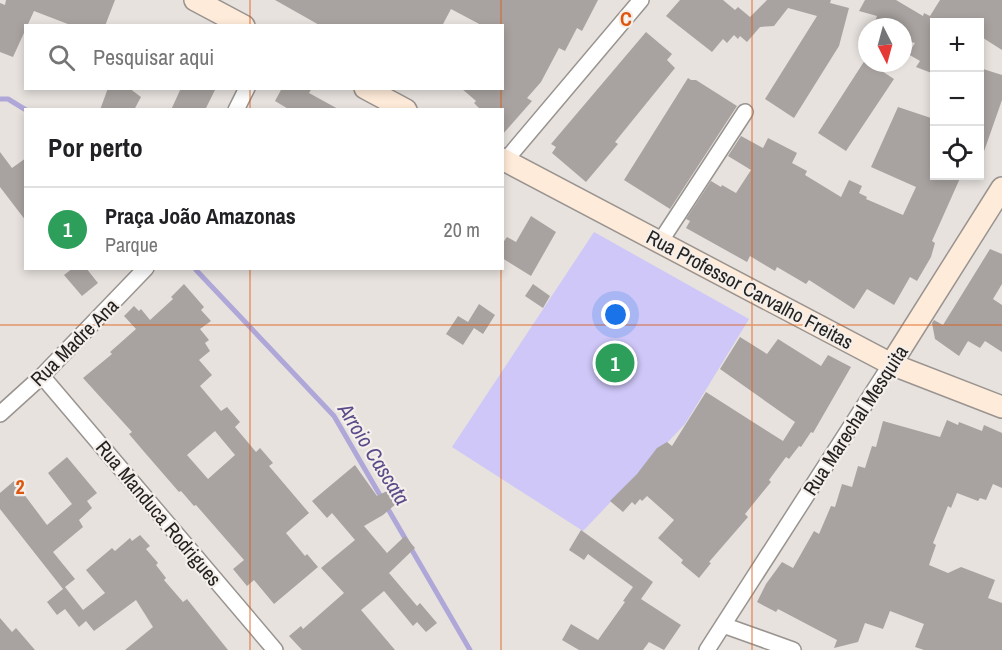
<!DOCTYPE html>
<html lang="pt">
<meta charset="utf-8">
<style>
:root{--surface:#fff;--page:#f2f2f2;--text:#202124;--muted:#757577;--line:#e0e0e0;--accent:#2563eb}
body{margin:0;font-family:"Archivo Narrow",sans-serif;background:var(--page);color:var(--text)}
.controls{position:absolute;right:18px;top:18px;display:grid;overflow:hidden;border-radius:0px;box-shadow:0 3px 9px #0003}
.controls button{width:54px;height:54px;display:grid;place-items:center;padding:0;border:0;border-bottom:2px solid var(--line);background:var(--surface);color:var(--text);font:30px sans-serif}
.compass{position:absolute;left:858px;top:18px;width:54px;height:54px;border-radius:50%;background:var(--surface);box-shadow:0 3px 9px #0003;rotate:174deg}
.you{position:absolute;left:616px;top:315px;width:21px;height:21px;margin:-15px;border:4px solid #fff;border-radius:50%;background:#1a73e8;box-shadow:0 0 0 9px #1a73e833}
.badge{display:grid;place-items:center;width:39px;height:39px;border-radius:50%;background:var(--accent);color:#fff;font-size:20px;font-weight:700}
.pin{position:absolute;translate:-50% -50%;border:3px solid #fff;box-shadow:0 2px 6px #0006}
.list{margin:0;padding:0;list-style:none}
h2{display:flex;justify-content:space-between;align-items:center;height:78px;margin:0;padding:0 24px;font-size:26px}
h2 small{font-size:20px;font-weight:400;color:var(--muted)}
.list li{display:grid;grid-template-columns:39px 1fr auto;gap:18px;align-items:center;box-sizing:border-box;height:84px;padding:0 24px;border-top:2px solid var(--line)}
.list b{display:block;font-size:22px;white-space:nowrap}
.list p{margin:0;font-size:20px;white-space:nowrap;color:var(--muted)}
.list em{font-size:20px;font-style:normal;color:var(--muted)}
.icon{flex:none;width:33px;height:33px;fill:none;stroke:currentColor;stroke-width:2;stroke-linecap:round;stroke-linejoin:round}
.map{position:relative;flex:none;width:1002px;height:650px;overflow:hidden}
.search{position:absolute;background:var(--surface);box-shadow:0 3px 9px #0003;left:24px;top:24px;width:480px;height:66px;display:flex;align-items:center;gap:15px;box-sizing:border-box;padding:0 21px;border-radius:0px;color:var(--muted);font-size:22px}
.panel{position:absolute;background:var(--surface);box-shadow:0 3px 9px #0003;left:24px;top:108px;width:480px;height:162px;border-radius:0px}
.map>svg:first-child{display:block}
.green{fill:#cec7f8}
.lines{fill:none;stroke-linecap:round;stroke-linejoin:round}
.stream{stroke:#afa7d8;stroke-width:5}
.building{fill:#a8a3a0;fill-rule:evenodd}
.street-casing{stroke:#999490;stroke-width:18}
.secondary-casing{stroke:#999490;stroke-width:24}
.street{stroke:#fff;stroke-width:15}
.secondary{stroke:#ffebd9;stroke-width:21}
.grid{fill:none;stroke:#de560d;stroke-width:1.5;stroke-opacity:0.55}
.labels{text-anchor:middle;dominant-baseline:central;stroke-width:4.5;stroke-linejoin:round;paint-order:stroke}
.street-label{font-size:20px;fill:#242321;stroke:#f4efeb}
.water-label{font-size:21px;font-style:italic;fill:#594b89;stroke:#f4efeb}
.grid-label{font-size:20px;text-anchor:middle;font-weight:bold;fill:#de560d;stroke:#f4efeb;stroke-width:4.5;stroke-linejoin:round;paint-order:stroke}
</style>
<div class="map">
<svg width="1002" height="650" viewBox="0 0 1002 650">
<rect width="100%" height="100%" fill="#e7e2de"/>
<path class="green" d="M594 232 749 319 685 424 583 531 452 447Z"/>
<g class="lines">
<path class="stream" d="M0 99H8L26 110
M196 270 334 416 470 650"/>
</g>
<path class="building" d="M6 0H115L105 26H73L34 11 13 57 0 52V3L5 5Z
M275 0H598L582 31 577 28 565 51 559 48 541 82 527 98 532 101 502 135V110H481L474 103 476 101 461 88H502V26H483L451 9 442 26H321Z
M680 0H723L735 10 738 7 750 17 767 0H831L830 3 849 8 839 46 794 118 765 99 817 16 788 8 774 26 760 27 747 42 740 36 738 39 734 35 727 43 723 39 712 52 666 16Z
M865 0H896L923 16 924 13 930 16 940 0H1002V50L980 36V22H934V74L916 67 920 61 908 54 915 43 903 40V27H873L877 16 859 11Z
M646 32 672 54 667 60 675 68 615 142 618 144 586 182 552 153 556 147 551 144Z
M865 60 894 79 846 151 818 133Z
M980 68 1002 75V100L982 157H980Z
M688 78 691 80H696L737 106 670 209 624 180Z
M108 88H129L141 97 134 110H100Z
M181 88H216L205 110H171Z
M282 88H312L309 93 340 110H290L275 101Z
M898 107 934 119V176H961L932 241 935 243 931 257 917 281 910 277 894 305 867 289 854 309 809 280 806 284 777 267 775 271 750 256 747 262 686 228 690 221 686 219 711 181 721 187 722 185 736 193 751 170 728 156 741 136 763 148 768 138 797 153 792 163 807 171 805 175 841 197 849 180 862 186 859 193 867 197 866 199 903 215 916 187 871 167Z
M0 152 12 168 26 158V221L0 187Z
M531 216 556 232 531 276 502 258V244L507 237 516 242Z
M990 249 1002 254V284L993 299 1002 305V352L985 341 980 348 968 341 959 356 935 339 932 323 934 320 943 325Z
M73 268H86L98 283 82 296 64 275Z
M184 284 204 307 201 310 211 321 200 329 209 340 205 343 210 351 199 360 212 375 200 386 221 411 227 407 240 422 235 427 256 452 260 448 273 463 269 466 309 513 286 533 305 556 307 554 318 567 274 604 254 580 247 586 233 569 244 560 196 505 194 506 181 491 179 492 146 454 129 434 132 432 83 378 112 354 110 352 136 329 124 316 134 306 139 311 141 309 150 320 173 299 171 297ZM215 431 235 455 208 479 187 455Z
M533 284 550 296 543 308 525 296Z
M479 304 495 315 483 334 474 328 463 345 446 334 458 316 468 322Z
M740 337 767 354 778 339 821 366 828 355 851 367 813 433 811 432 801 447 799 446 789 459 786 457 769 480 771 482 745 514 748 517 709 562 711 563 699 578 681 563 683 560 658 538 674 520 647 496 642 501 640 499 635 505 632 502 623 512 610 501 637 474 657 448 667 442 672 446 706 392 783 441 795 422 720 369Z
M947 420 958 425 959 422 982 431 984 425 1002 433V488L993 484 986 500 980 498 978 501 957 493 951 508 948 506 933 543 936 545 929 565 948 573 961 567 995 580 988 598 1002 603V650H924L915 647 924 624 890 611 883 629 865 623 858 642 834 648 837 640 778 609 776 612 757 602 766 584 782 562 793 568 814 531 819 534 831 506 835 507 842 484 852 487 858 466 865 468 872 446 876 447 883 421 940 437Z
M67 457 97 493 87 501 92 508 79 520 83 527 53 552 75 579 65 587 83 610 105 593 86 570 112 548 115 551 130 538 132 541 140 535 150 546 146 549 158 563 156 565 166 578 164 580 183 602 187 599 228 650H125L153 627 136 600 94 631 86 621 79 627 65 609 57 615 47 602 63 589 0 509V493L14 481 47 525 72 504 48 473Z
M355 465 377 496 389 490 397 503 383 515 364 526 387 553 405 536 415 548 389 573 417 606 420 603 437 623 426 632 417 622 413 626 384 591 361 610 395 650H302L289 636 301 626 303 629 344 593 321 568 355 540 332 513 327 518 312 501Z
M581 530 653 582 641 599 681 625 664 650 649 642 643 650H579L562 640 571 624 598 640 625 602 623 601 633 587 588 554 584 560 569 550Z
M0 618 12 632 16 628 35 650H0Z"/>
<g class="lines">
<g class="street-casing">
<path id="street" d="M236 110 247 88
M505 161 641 0
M660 242 745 112
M42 376 275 650
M0 414 42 376 146 268
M723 625 793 650
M707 650 891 364"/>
</g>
<g class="secondary-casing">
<path id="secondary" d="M195 0 244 26
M365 88 406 110
M502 159 891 364 1002 407
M891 364 1002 188"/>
</g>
<use href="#street" class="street"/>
<use href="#secondary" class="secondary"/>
</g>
<path class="grid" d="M250 0V26M501 0V26M752 0V650M250 88V110M501 88V110M250 268V650M501 268V650M0 325H1002"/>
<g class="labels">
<g class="street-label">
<text transform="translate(750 289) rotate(28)">Rua Professor Carvalho Freitas</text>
<text transform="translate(74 342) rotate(-45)">Rua Madre Ana</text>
<text transform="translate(855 420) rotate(-57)">Rua Marechal Mesquita</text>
<text transform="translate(159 513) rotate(50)">Rua Manduca Rodrigues</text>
</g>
<g class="water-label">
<text transform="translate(374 454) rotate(58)">Arroio Cascata</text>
</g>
</g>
<g class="grid-label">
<text x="626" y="26">C</text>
<text x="20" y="494">2</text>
</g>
</svg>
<div class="controls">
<button>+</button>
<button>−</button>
<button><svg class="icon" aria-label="locate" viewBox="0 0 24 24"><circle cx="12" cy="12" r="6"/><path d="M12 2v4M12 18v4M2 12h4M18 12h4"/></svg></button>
</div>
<svg class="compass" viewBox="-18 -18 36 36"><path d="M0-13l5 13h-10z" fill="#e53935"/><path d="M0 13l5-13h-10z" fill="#757577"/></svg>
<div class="you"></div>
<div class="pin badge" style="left:615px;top:363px;background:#2e9e5b">1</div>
<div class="search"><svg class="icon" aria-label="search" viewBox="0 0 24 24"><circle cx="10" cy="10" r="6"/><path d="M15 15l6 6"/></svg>Pesquisar aqui</div>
<section class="panel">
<h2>Por perto<small></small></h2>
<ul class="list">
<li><span class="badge" style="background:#2e9e5b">1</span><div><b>Praça João Amazonas</b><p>Parque</p></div><em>20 m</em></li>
</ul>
</section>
</div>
